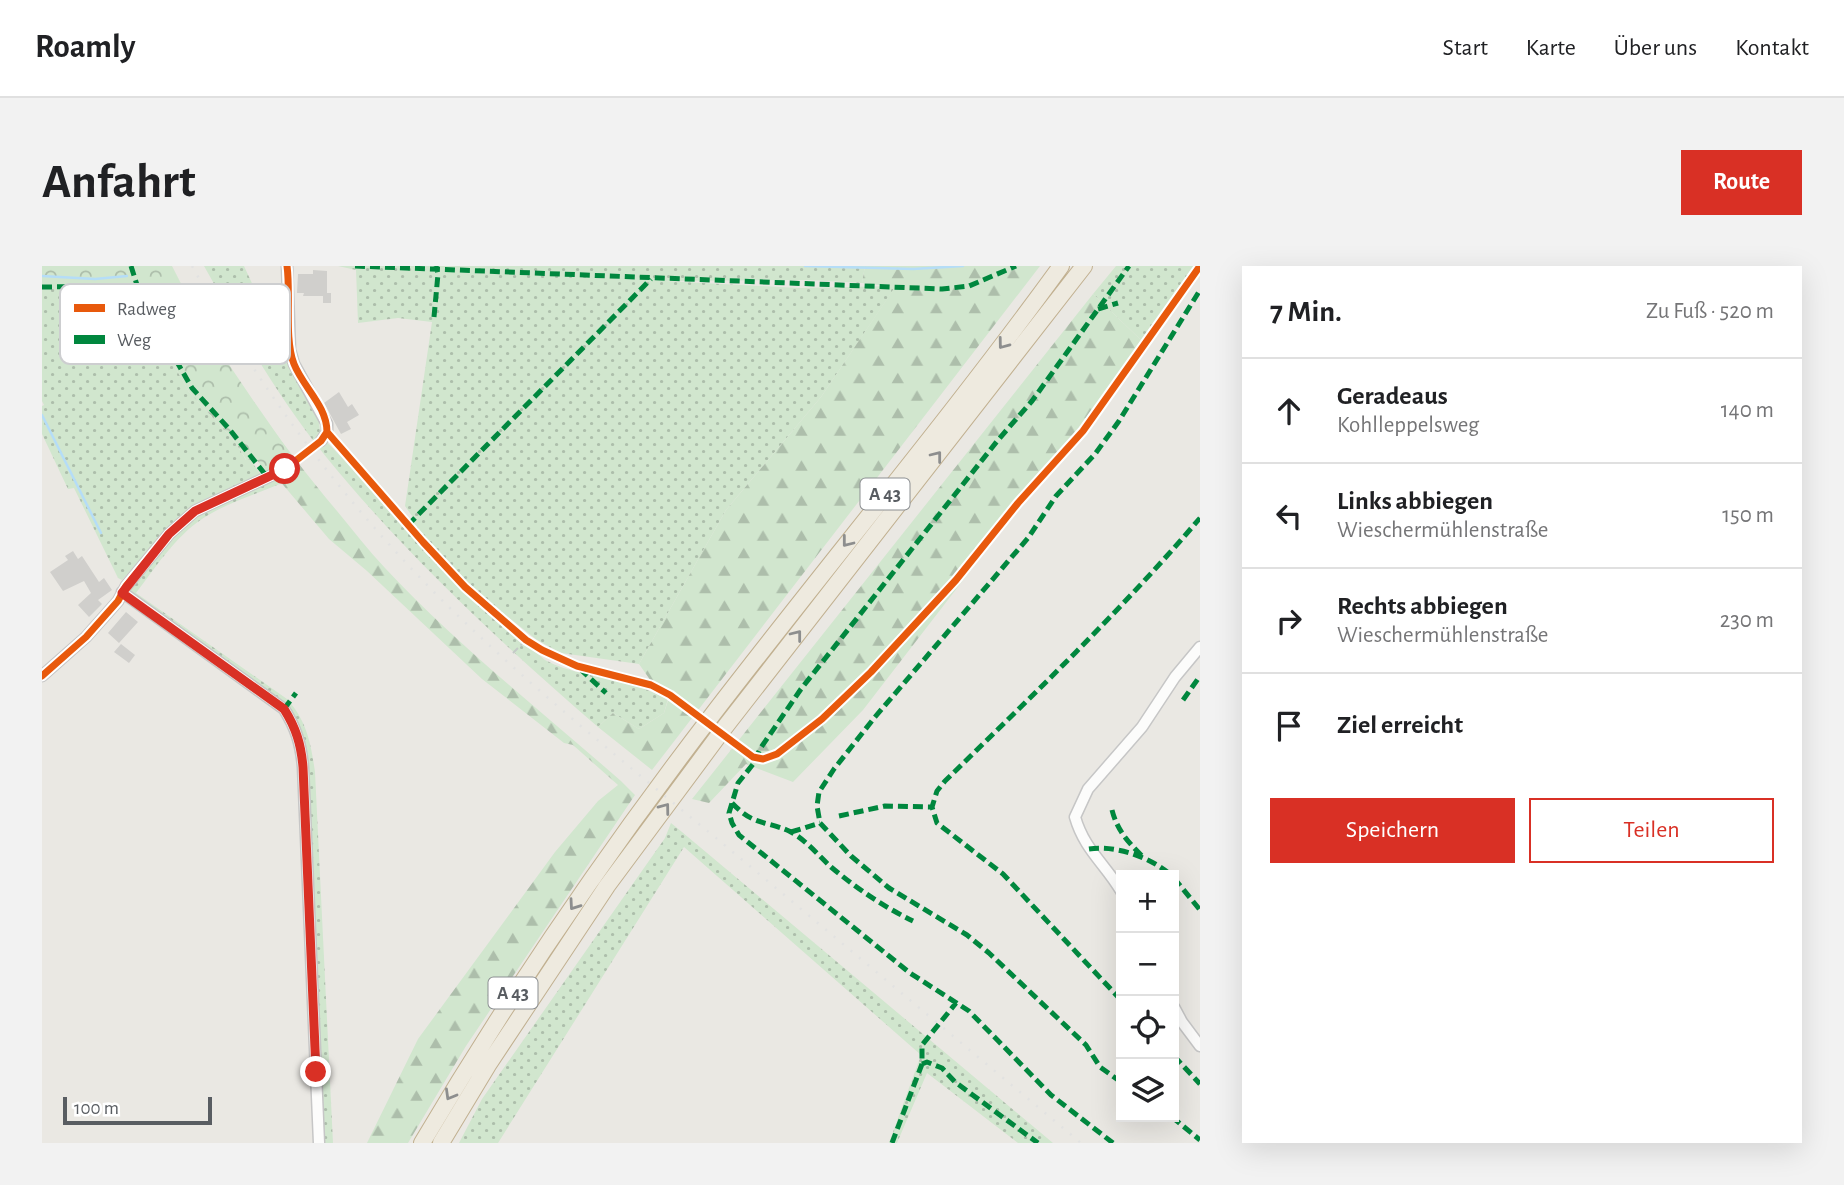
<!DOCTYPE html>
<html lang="de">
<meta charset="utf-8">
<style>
:root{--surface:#fff;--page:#f2f2f2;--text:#202124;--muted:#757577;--line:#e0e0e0;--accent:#d93025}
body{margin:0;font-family:"Alegreya Sans",sans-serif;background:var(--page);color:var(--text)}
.controls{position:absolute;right:21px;bottom:21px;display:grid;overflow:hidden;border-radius:0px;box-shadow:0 7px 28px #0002}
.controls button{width:63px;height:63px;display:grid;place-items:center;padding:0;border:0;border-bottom:2px solid var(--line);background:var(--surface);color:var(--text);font:35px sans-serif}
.scale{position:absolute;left:21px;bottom:18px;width:149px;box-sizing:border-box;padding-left:7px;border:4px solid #595d62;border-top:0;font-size:19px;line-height:24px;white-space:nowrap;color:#595d62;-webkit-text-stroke:5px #fff;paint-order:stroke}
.stop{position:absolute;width:21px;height:21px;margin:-16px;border:5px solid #d93025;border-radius:50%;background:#fff}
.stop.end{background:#d93025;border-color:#fff;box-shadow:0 2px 7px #0008}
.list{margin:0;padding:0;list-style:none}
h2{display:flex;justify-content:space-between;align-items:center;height:91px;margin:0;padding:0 28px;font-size:30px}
h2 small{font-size:23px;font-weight:400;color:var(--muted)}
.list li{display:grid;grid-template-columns:46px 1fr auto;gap:21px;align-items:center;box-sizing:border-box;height:105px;padding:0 28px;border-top:2px solid var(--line)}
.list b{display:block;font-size:26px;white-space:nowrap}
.list p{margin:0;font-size:23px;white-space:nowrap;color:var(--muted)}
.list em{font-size:23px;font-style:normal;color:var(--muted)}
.actions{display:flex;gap:14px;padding:21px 28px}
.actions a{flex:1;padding:16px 0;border:2px solid var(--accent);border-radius:0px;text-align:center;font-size:24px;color:var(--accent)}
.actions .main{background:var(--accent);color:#fff}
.icon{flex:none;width:38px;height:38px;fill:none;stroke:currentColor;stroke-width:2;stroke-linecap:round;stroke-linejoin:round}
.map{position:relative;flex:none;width:1158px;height:877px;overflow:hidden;border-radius:0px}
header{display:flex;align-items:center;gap:42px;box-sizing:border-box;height:98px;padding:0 35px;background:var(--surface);border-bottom:2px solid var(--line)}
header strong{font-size:33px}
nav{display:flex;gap:38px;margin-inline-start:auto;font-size:24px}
.intro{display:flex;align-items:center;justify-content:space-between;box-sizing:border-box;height:168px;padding:0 42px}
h1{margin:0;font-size:49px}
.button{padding:18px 32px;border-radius:0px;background:var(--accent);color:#fff;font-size:24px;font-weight:700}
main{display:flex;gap:42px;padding:0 42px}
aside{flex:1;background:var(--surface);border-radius:0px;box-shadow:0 7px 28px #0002}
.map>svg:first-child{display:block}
.grass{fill:url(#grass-dots)}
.forest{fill:url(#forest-firs)}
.park{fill:url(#park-crowns)}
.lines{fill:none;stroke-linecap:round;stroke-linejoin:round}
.stream{stroke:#b5ddf7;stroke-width:2.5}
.building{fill:#d0cfcc}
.minor-tunnel{stroke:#c6c5c3;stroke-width:10;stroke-dasharray:10 5;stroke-linecap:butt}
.minor-casing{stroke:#c6c6c6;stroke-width:13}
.highway-casing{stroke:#c1b090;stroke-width:18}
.path{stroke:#c4cac7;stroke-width:2;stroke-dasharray:7 3.5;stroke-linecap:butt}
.minor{stroke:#fcfcfb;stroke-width:10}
.highway{stroke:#eeeadf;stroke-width:16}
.rail{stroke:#e2e2e1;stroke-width:2.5;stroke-dasharray:2 9;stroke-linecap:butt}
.quiet{stroke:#00873e;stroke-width:5;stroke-dasharray:10 5;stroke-linecap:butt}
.cycleway-casing{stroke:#fff;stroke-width:11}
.cycleway{stroke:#e8590c;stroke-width:7}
.oneway{stroke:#8d8e8e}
.route{stroke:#d93025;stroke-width:9}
.labels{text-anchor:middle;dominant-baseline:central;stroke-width:7;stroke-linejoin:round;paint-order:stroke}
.shield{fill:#fff;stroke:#8b8e91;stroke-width:2}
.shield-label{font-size:19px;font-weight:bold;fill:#595d62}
.key{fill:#fff;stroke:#cdced0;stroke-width:2}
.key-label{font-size:19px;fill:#595d62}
</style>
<header>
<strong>Roamly</strong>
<nav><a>Start</a><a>Karte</a><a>Über uns</a><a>Kontakt</a></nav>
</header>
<div class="intro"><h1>Anfahrt</h1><a class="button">Route</a></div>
<main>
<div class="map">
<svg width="1158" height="877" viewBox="0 0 1158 877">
<defs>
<pattern id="grass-dots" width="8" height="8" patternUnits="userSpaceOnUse" patternTransform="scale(1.75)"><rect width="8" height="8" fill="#d1e6ce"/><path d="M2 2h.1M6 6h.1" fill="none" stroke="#adbeab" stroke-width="1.8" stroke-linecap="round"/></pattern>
<pattern id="forest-firs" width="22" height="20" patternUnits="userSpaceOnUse" patternTransform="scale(1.75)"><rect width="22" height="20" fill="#d1e6ce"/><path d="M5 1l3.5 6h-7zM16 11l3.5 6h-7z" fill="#adbeab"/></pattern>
<pattern id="park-crowns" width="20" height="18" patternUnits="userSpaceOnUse" patternTransform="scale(1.75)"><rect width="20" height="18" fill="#d1e6ce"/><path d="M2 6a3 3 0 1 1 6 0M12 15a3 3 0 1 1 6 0" fill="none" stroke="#adbeab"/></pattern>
</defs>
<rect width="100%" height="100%" fill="#eae8e3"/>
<path class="grass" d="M162 0H202L246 95 277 153 278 169 343 236 386 289 417 320 503 394C528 407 552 409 579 415 595 418 611 427 626 433L622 447 597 463 571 447 556 461C459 377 366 291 285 192 237 133 199 66 162 0Z
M296 0H823L820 17 766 14 623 15 756 22 854 20 779 131 684 244 597 398 519 387 495 374 423 317 369 255 370 250 363 240 390 56 356 52 316 57 314 4Z
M1074 0H1152L1100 75 1051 28Z
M0 22H89L147 126 193 176 204 194 207 192 219 209 211 215 188 222 168 232 134 256 80 314 76 312 32 222 26 223 0 168V140L2 139 0 135Z
M234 211 240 217C213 229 184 237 160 253 133 271 113 302 94 327L245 433C265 455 269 478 273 506L291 877H281L255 458 89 329 87 325 127 275 145 257 159 247Z
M629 557 640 566 1011 877H976L885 807 855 877H847L879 789 642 581 456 877H417L440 833 623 572Z"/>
<path class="forest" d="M130 0C172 86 234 172 295 245 311 264 326 284 343 302 415 379 499 445 579 515L593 529 424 780 366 877H325L376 773 513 586 556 535 576 519 531 479 522 477 440 413 325 305 287 273 231 207Z
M823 0H998L610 504 556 461 571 447 597 463 622 447 629 425 611 418 597 398 684 244 779 131 853 21 820 17Z
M1051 28 1100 75 1043 156 821 444 751 516 704 498 667 537 650 533Z"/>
<path class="park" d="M0 0H130C163 68 209 131 252 193L227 208 211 190 205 195 193 176 147 126 89 22H0Z"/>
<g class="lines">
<path class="stream" d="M763 0 871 3 921 0
M0 10 53 13 85 10
M0 149 59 267"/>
</g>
<path class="building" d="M271 4 285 5V27H289V37H281V30H261L262 27H255L256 8H271Z
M297 126 306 141 310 138 317 149 305 156 309 163 299 168 282 137Z
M31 285 36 293 40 290 57 316 62 312 70 324 56 334 60 338 47 351 36 339 49 327 42 315 21 325 8 306 26 294 23 290Z
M84 346 96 356 77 377 66 367Z
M79 378 93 389 87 397 72 386Z"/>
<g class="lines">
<path class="minor-tunnel" d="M243 203 279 175"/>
<g class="minor-casing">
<path id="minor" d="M245 0 248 84 252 98 285 158V166L279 175
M80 326 242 443C254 462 259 478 261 501L277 877
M0 410 44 371 76 335 84 320 127 268 153 245 243 203
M1079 625C1063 598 1042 583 1033 551L1046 523 1100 461 1133 411 1158 381
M1132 741 1140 756 1158 780"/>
</g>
<g class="highway-casing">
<path id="highway" d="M380 877C468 728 565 586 671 448 786 298 908 153 1019 0
M399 877 446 799 565 620 683 461 1042 0"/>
</g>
<path class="path" d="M471 387 480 378"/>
<use href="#minor" class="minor"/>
<use href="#highway" class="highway"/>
<path class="rail" d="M150 0C219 125 305 241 408 342 494 426 588 501 680 577 800 677 919 777 1039 877"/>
<path class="quiet" d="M89 0 100 35 150 122 188 164 226 212
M313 0 900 23 927 20 974 0
M0 21 95 20
M1056 43 1076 37
M392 51 396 8 394 0
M366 259 609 13
M538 403 564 427
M1141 434 1158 410
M242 443 254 427
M690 537C712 560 722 554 747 565 762 572 777 590 789 601 814 622 842 641 871 655
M1070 544C1075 564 1086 576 1100 590
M797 550 843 540 890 541
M749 566 778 557
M1047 583C1074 579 1108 591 1129 609
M1132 612 1158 644
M1079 734 961 608 895 557 890 541 895 525 903 515C990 430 1079 345 1158 252
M1132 790 1158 818
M880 798 885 796 900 802 913 816 996 877
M1079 816 1058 801 1044 779 947 687 925 669 847 622 809 590 778 557 775 540 777 526 792 503 833 451 986 272 1014 230 1053 188 1077 155 1158 24
M1130 851 1158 874
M850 877 880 798V779L914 737
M1071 877 1009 829 927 745 868 707 697 569 690 557 687 547 696 517 712 497 718 483 759 423 956 174 990 135 1087 0"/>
<g class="cycleway-casing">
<path id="cycleway" d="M245 0C249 28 242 73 252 98 261 121 285 140 285 166
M285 166 381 276 423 321 484 374 500 384 535 400 609 419 628 429 711 491 721 493 735 488 780 453 829 406 914 314 976 237 1041 165 1158 0
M0 410 44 371 76 335 84 320 127 268 153 245 243 203 279 175 285 166"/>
</g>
<use href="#cycleway" class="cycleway"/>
</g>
<defs><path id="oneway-chevron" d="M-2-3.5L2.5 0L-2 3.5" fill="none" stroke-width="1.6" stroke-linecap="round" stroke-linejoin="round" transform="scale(1.75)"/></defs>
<g class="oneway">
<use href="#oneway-chevron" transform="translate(961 78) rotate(127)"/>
<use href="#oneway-chevron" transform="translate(895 190) rotate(-52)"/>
<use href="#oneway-chevron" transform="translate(805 276) rotate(128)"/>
<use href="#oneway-chevron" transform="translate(755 369) rotate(-52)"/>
<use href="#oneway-chevron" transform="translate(623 542) rotate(-53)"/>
<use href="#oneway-chevron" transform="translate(532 639) rotate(125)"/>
<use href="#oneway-chevron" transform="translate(408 829) rotate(120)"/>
</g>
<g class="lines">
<path class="route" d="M243 203 153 245 127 268 80 327 242 443C254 462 259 478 261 501L274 806"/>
</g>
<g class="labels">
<g class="shield">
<rect x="818.5" y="212.5" width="49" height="31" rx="5"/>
<rect x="446.5" y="711.5" width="49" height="31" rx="5"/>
</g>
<g class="shield-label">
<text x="843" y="228">A 43</text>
<text x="471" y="727">A 43</text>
</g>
</g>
<rect x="18" y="18" width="230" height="80" rx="10" class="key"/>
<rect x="32" y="38" width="31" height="8" fill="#e8590c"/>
<rect x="32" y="69" width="31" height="9" fill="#00873e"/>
<g class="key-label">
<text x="75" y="49">Radweg</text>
<text x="75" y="80">Weg</text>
</g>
</svg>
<div class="controls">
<button>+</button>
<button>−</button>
<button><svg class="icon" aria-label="locate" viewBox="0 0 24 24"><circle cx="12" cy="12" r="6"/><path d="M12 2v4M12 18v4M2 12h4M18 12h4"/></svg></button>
<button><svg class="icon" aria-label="layers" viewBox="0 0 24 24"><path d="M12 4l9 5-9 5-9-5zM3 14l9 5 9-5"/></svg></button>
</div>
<div class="scale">100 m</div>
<div class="stop" style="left:243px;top:203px"></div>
<div class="stop end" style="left:274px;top:806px"></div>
</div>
<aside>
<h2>7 Min.<small>Zu Fuß · 520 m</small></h2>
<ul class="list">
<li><svg class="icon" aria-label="ahead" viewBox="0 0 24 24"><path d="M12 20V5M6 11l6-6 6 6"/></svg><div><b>Geradeaus</b><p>Kohlleppelsweg</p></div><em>140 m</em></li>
<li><svg class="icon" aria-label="left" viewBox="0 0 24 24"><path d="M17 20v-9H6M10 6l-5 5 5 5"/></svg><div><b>Links abbiegen</b><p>Wieschermühlenstraße</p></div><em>150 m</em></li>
<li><svg class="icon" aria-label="right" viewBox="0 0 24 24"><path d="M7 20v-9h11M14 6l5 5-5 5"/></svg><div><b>Rechts abbiegen</b><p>Wieschermühlenstraße</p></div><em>230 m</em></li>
<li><svg class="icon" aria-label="arrive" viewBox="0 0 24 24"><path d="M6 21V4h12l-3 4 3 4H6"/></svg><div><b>Ziel erreicht</b></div></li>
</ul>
<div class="actions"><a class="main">Speichern</a><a>Teilen</a></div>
</aside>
</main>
